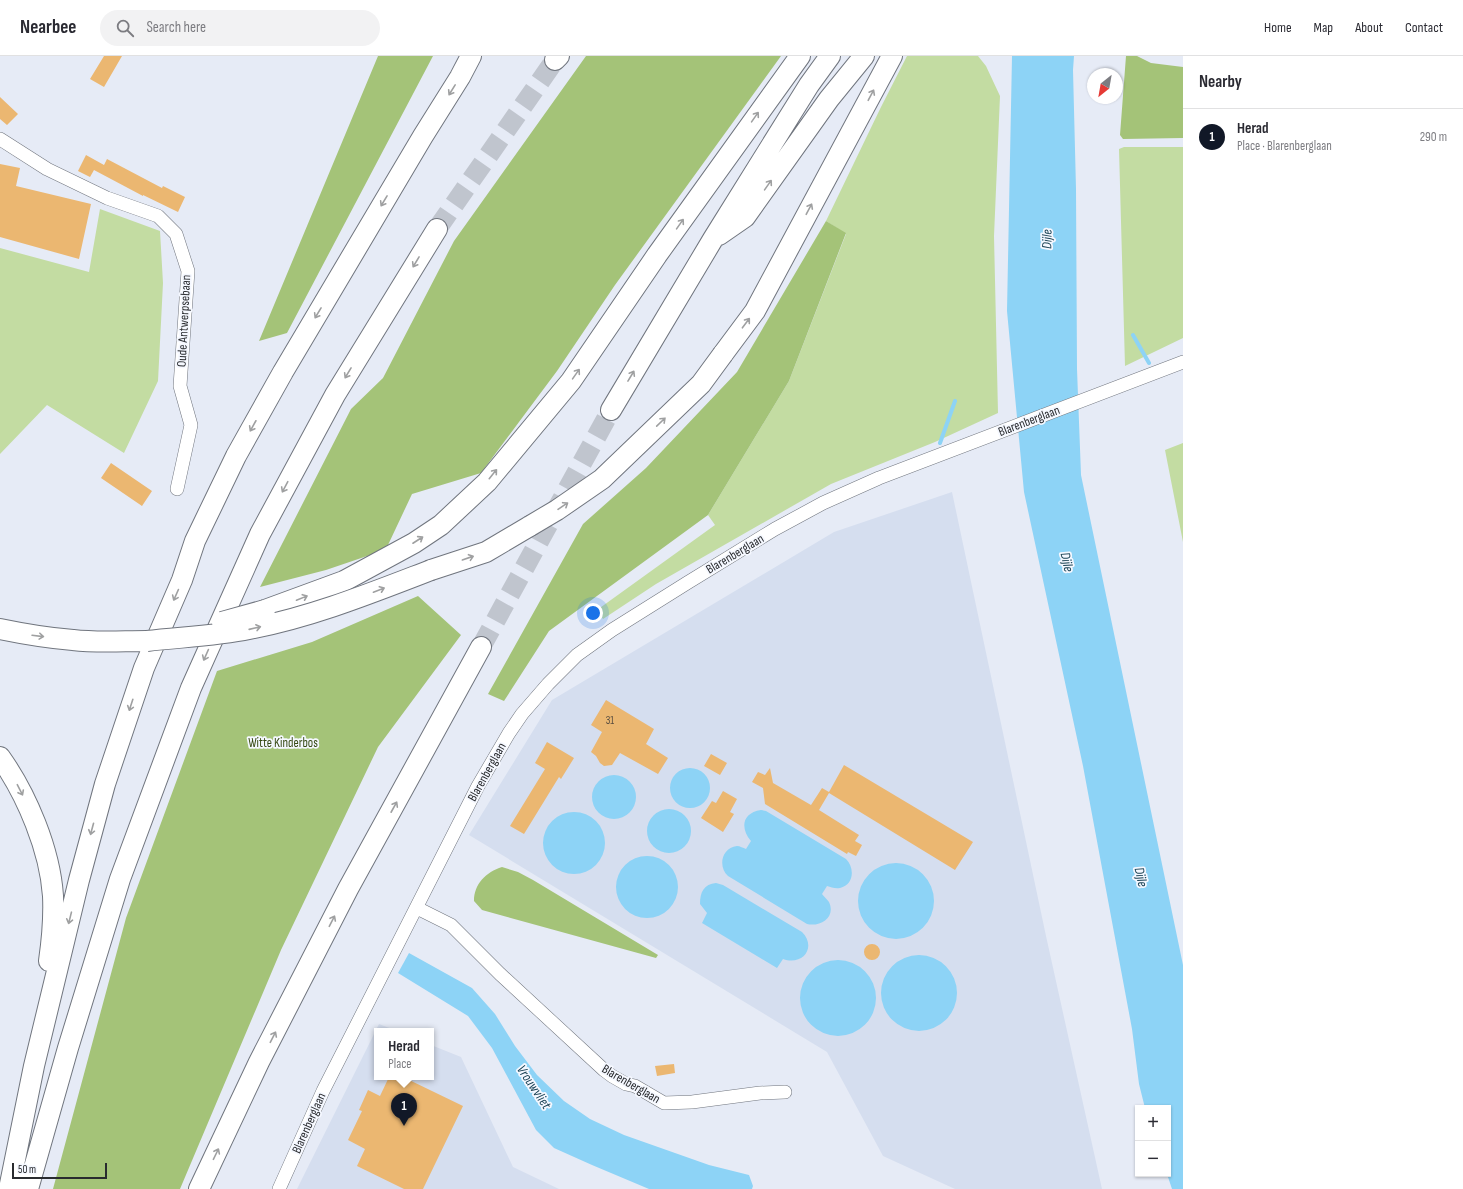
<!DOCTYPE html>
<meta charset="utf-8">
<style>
:root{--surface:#fff;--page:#f2f2f3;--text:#2b2b33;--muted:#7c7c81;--line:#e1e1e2;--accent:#111827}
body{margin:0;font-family:"Sofia Sans Condensed",sans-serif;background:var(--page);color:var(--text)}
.controls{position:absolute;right:12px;bottom:12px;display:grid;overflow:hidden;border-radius:0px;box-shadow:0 1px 3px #0004}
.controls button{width:36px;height:36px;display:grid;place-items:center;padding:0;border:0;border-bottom:1px solid var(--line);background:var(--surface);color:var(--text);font:20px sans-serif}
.compass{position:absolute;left:1087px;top:12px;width:36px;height:36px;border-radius:50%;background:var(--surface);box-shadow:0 1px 3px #0004;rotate:211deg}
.scale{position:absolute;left:12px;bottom:10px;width:95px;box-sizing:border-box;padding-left:4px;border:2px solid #292b2f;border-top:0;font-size:11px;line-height:14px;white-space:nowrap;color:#292b2f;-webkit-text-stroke:3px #f5f8ff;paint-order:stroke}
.you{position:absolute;left:593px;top:557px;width:14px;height:14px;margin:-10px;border:3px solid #fff;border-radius:50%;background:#1a73e8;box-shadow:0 0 0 6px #1a73e833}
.badge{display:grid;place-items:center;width:26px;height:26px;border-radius:50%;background:var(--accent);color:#fff;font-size:13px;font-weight:700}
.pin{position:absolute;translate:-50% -33px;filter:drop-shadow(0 1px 2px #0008)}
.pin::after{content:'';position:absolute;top:21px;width:14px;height:12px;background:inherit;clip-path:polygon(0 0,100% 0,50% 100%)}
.popup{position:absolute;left:374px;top:972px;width:60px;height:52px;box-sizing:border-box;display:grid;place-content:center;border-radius:0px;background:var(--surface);filter:drop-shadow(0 1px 3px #0005);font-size:13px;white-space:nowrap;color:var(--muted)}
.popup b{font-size:15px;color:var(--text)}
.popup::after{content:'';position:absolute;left:50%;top:100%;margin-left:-8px;border:8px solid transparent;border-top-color:var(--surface)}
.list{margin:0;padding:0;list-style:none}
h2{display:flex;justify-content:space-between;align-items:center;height:52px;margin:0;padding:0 16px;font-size:17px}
h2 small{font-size:13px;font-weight:400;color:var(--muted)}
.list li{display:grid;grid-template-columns:26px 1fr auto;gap:12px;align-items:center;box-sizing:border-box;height:56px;padding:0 16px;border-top:1px solid var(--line)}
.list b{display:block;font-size:15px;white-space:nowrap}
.list p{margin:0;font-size:13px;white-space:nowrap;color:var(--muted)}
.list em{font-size:13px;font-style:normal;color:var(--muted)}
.icon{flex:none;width:22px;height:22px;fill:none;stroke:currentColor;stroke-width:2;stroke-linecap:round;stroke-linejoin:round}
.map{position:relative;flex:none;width:1183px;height:1133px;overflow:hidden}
header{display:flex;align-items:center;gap:24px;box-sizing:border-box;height:56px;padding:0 20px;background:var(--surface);border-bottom:1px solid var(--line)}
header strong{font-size:19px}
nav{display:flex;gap:22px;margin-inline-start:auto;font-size:14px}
.search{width:280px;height:36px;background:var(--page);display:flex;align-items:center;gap:10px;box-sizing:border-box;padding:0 14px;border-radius:22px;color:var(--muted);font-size:15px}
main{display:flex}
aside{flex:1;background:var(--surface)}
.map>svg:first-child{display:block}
.built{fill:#d5deef}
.green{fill:#c3dca2}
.forest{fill:#a4c378}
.water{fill:#8dd3f6}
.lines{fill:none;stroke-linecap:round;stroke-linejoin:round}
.stream{stroke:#8dd3f6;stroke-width:4}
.building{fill:#ebb771}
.highway-tunnel{stroke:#c0c5ce;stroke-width:20;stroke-dasharray:20 10;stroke-linecap:butt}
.minor-casing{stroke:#70757e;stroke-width:14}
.highway-casing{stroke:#70757e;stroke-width:22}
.minor{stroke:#fff;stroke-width:13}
.highway{stroke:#fff;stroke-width:20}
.highway-bridge-casing{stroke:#70757e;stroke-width:22;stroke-linecap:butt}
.highway-bridge{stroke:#fff;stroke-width:20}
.oneway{stroke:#9fa0a1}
.labels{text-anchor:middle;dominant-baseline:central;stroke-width:3.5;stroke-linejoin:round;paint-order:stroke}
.number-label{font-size:11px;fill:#5a4e40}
.street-label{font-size:13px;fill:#292b2f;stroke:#f5f8ff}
.park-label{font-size:13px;fill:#364913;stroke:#f5f8ff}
.water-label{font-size:14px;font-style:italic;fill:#1b4355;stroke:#f5f8ff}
</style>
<header>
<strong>Nearbee</strong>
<div class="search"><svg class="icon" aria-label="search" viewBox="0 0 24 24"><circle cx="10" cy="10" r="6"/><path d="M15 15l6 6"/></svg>Search here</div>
<nav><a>Home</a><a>Map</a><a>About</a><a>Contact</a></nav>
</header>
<main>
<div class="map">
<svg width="1183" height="1133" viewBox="0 0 1183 1133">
<rect width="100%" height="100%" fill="#e6ebf6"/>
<path class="built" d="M952 436 1046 880 1102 1133H955L883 1100 827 996 469 779 552 644 834 476Z
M379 968 397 975H377V1021H431V989L461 1001 513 1111 559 1133H297Z"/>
<path class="green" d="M907 0H978L986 10 1000 40 994 180 998 357 935 386 831 428 656 528 603 563 597 554 715 469 708 459 789 325 846 178 826 165 881 51Z
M1124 91H1183V282L1125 310 1119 93Z
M100 153 160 175 163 227 158 325 124 397 47 349 0 398V192L89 216Z
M1183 387V486L1165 394Z"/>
<path class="forest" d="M378 0H433L287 277 259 285Z
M586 0H781L615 229 557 315 481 417 412 438 388 489 373 498 326 514 260 531 351 353 383 322 454 185Z
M1126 0H1137L1151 7 1183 11V82L1123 83 1120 79Z
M826 165 846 177 789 325 708 459 549 575 504 645 488 638 583 468 646 412 737 316Z
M418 540 461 579 378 691 281 894 180 1133H53L126 862 217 615 312 586Z
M502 811 518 816 533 824 658 899 656 902 482 854 474 845C474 828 486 816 502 811Z"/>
<path class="water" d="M1012 0H1074L1073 14 1076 133 1077 313 1081 419 1183 909V1133H1172L1167 1118H1168V1052H1145L1139 1028 1132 973 1083 710 1024 436 1007 255Z
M670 732a20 20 0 1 1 40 0a20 20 0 1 1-40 0Z
M592 741a22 22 0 1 1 44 0a22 22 0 1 1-44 0Z
M647 775a22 22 0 1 1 44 0a22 22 0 1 1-44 0Z
M761 754 766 755 846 803C855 812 854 829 840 832 835 833 831 831 827 830L822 838C824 841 827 843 829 846 836 861 821 871 807 868L728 820C718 811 721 792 737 790 740 790 743 792 746 793L751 785C740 772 742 757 761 754Z
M543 787a31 31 0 1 1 62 0a31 31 0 1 1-62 0Z
M616 831a31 31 0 1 1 62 0a31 31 0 1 1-62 0Z
M858 845a38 38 0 1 1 76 0a38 38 0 1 1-76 0Z
M716 827 723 829 802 876C817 891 803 910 783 903L777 912 702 867 707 857 700 848C700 836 704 828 716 827Z
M409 897 472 932 495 958 515 990 537 1019 564 1045 590 1063 624 1079 709 1109 749 1119 753 1130 752 1133H649L592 1109 554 1092 536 1074 492 992 468 960 398 917Z
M881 937a38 38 0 1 1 76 0a38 38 0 1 1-76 0Z
M800 942a38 38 0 1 1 76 0a38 38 0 1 1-76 0Z"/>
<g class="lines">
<path class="stream" d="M1133 279 1149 307
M940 387 955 345"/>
</g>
<path class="building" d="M104 0H122L104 31 90 23Z
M0 41 18 58 7 69 0 63Z
M86 99 104 109 107 103 162 132 163 130 185 141 178 156 143 139V140L94 114 90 121 78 115Z
M0 108 20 112 16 130 91 148 79 203 0 181Z
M111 407 152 435 142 450 101 422Z
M606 644 654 673 646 688 668 702 658 718 620 697 612 709 604 710 600 707 596 700 591 696 602 676 591 669Z
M547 686 574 702 561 723 559 721 524 778 510 770 545 713 535 707Z
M711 698 727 707 720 719 704 710Z
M844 709 973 786 955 814 829 737 819 754 859 779 855 785 862 789 856 800 848 796 847 798 765 748 763 732 752 726 758 716 765 719 770 712 773 727 811 749 822 732 829 736Z
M723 735 737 743 730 756 734 758 723 776 701 762 712 745 716 747Z
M864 896a8 8 0 1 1 16 0a8 8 0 1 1-16 0Z
M674 1008 675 1017 657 1020 655 1010Z
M389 1021H403L463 1050 423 1133H404L357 1110 365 1093 348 1084 362 1055 359 1054 368 1034 380 1040Z"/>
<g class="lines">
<path class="highway-tunnel" d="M437 173 555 4
M481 591 611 354"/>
<g class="minor-casing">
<path id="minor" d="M0 83 47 113 107 142 158 160 176 178 188 215 180 330 191 369 177 433
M417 852 451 869 500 918 604 1014 612 1020 626 1028 635 1030 664 1047 692 1046 760 1037 785 1036
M279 1133 323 1035 478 730 509 677 522 658 548 628 577 599 612 574 687 527 775 473 823 447 879 422 1183 306"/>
</g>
<g class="highway-casing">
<path id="highway" d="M555 4 559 0
M719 179 745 161 829 43 864 0
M723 298 755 255 892 0
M611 354 713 183 809 29 830 0
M431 514 486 496 530 470
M265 554 344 525 414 487 441 469 487 426 571 325 657 199 800 0
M0 573C24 578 48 582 73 584 97 587 122 585 147 585
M0 701C27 739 50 794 53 840 54 862 52 884 49 905
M9 1133 34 1010 79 824 105 728 144 612 182 524 195 485 236 400 283 316 423 80 460 21 471 0
M28 1133 68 992 120 823 191 632 260 478 335 339 437 173
M199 1133 259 1006 348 833 481 591"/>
</g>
<use href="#minor" class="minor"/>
<use href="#highway" class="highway"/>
<g class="highway-bridge-casing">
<path id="highway-bridge" d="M530 470 557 454 602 423 701 328 723 298
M222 566 265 554
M147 585C181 581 216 580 249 573 312 561 371 537 431 514"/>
</g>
<use href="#highway-bridge" class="highway-bridge"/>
</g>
<defs><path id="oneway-shaft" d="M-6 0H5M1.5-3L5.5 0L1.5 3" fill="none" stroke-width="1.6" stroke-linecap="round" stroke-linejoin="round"/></defs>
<g class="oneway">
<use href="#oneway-shaft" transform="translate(452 34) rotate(122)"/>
<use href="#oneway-shaft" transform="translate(871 39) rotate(-62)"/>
<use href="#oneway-shaft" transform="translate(755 61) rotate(-55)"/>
<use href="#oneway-shaft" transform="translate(768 129) rotate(-55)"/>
<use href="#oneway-shaft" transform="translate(384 145) rotate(121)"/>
<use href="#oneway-shaft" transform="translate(809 153) rotate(-62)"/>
<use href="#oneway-shaft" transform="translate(680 168) rotate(-55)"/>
<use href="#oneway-shaft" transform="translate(416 206) rotate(121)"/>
<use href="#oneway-shaft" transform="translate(318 257) rotate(121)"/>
<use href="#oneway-shaft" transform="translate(746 267) rotate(-53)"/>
<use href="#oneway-shaft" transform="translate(348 317) rotate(121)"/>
<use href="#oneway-shaft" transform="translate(576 318) rotate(-55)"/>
<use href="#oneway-shaft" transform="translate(631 320) rotate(-59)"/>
<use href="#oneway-shaft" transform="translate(661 366) rotate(-44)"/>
<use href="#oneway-shaft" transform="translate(253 370) rotate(119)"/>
<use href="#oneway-shaft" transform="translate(493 418) rotate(-51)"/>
<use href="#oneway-shaft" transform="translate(285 431) rotate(118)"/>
<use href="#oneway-shaft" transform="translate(563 450) rotate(-34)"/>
<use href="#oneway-shaft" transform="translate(418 484) rotate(-33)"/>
<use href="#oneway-shaft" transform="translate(468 502) rotate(-19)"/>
<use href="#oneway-shaft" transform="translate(379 534) rotate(-21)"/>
<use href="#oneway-shaft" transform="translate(176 539) rotate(114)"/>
<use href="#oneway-shaft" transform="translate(302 542) rotate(-22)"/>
<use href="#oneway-shaft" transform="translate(255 572) rotate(-13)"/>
<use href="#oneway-shaft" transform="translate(38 580) rotate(7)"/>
<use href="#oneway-shaft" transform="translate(206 599) rotate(114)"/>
<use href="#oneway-shaft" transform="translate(131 649) rotate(108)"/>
<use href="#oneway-shaft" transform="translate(20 734) rotate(63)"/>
<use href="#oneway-shaft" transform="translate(394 751) rotate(-61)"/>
<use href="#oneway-shaft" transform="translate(92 773) rotate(105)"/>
<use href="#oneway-shaft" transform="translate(70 862) rotate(104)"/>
<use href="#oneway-shaft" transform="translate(332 865) rotate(-63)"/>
<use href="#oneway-shaft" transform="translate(273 981) rotate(-63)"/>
<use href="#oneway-shaft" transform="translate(216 1098) rotate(-64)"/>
</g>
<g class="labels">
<g class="number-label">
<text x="610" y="664">31</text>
</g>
<g class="street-label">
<text transform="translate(184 265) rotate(-87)">Oude Antwerpsebaan</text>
<text transform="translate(1029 365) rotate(-21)">Blarenberglaan</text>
<text transform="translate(735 498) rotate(-31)">Blarenberglaan</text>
<text transform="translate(487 716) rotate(-61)">Blarenberglaan</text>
<text transform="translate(631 1028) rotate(30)">Blarenberglaan</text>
<text transform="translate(309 1067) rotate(-66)">Blarenberglaan</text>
</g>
<g class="park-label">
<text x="283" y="687">Witte Kinderbos</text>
</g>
<g class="water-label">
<text transform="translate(1047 183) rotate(-89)">Dijle</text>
<text transform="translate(1067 506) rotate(77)">Dijle</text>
<text transform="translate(1141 821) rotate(77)">Dijle</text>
<text transform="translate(534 1031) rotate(56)">Vrouwvliet</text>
</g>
</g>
</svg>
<div class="controls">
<button>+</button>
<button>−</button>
</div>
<svg class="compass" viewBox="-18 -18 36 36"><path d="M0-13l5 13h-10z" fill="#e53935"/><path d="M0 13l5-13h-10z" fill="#7c7c81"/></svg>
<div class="scale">50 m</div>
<div class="you"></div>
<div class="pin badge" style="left:404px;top:1070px">1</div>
<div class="popup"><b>Herad</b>Place</div>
</div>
<aside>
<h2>Nearby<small></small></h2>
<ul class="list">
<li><span class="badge">1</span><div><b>Herad</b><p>Place · Blarenberglaan</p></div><em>290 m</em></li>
</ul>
</aside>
</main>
